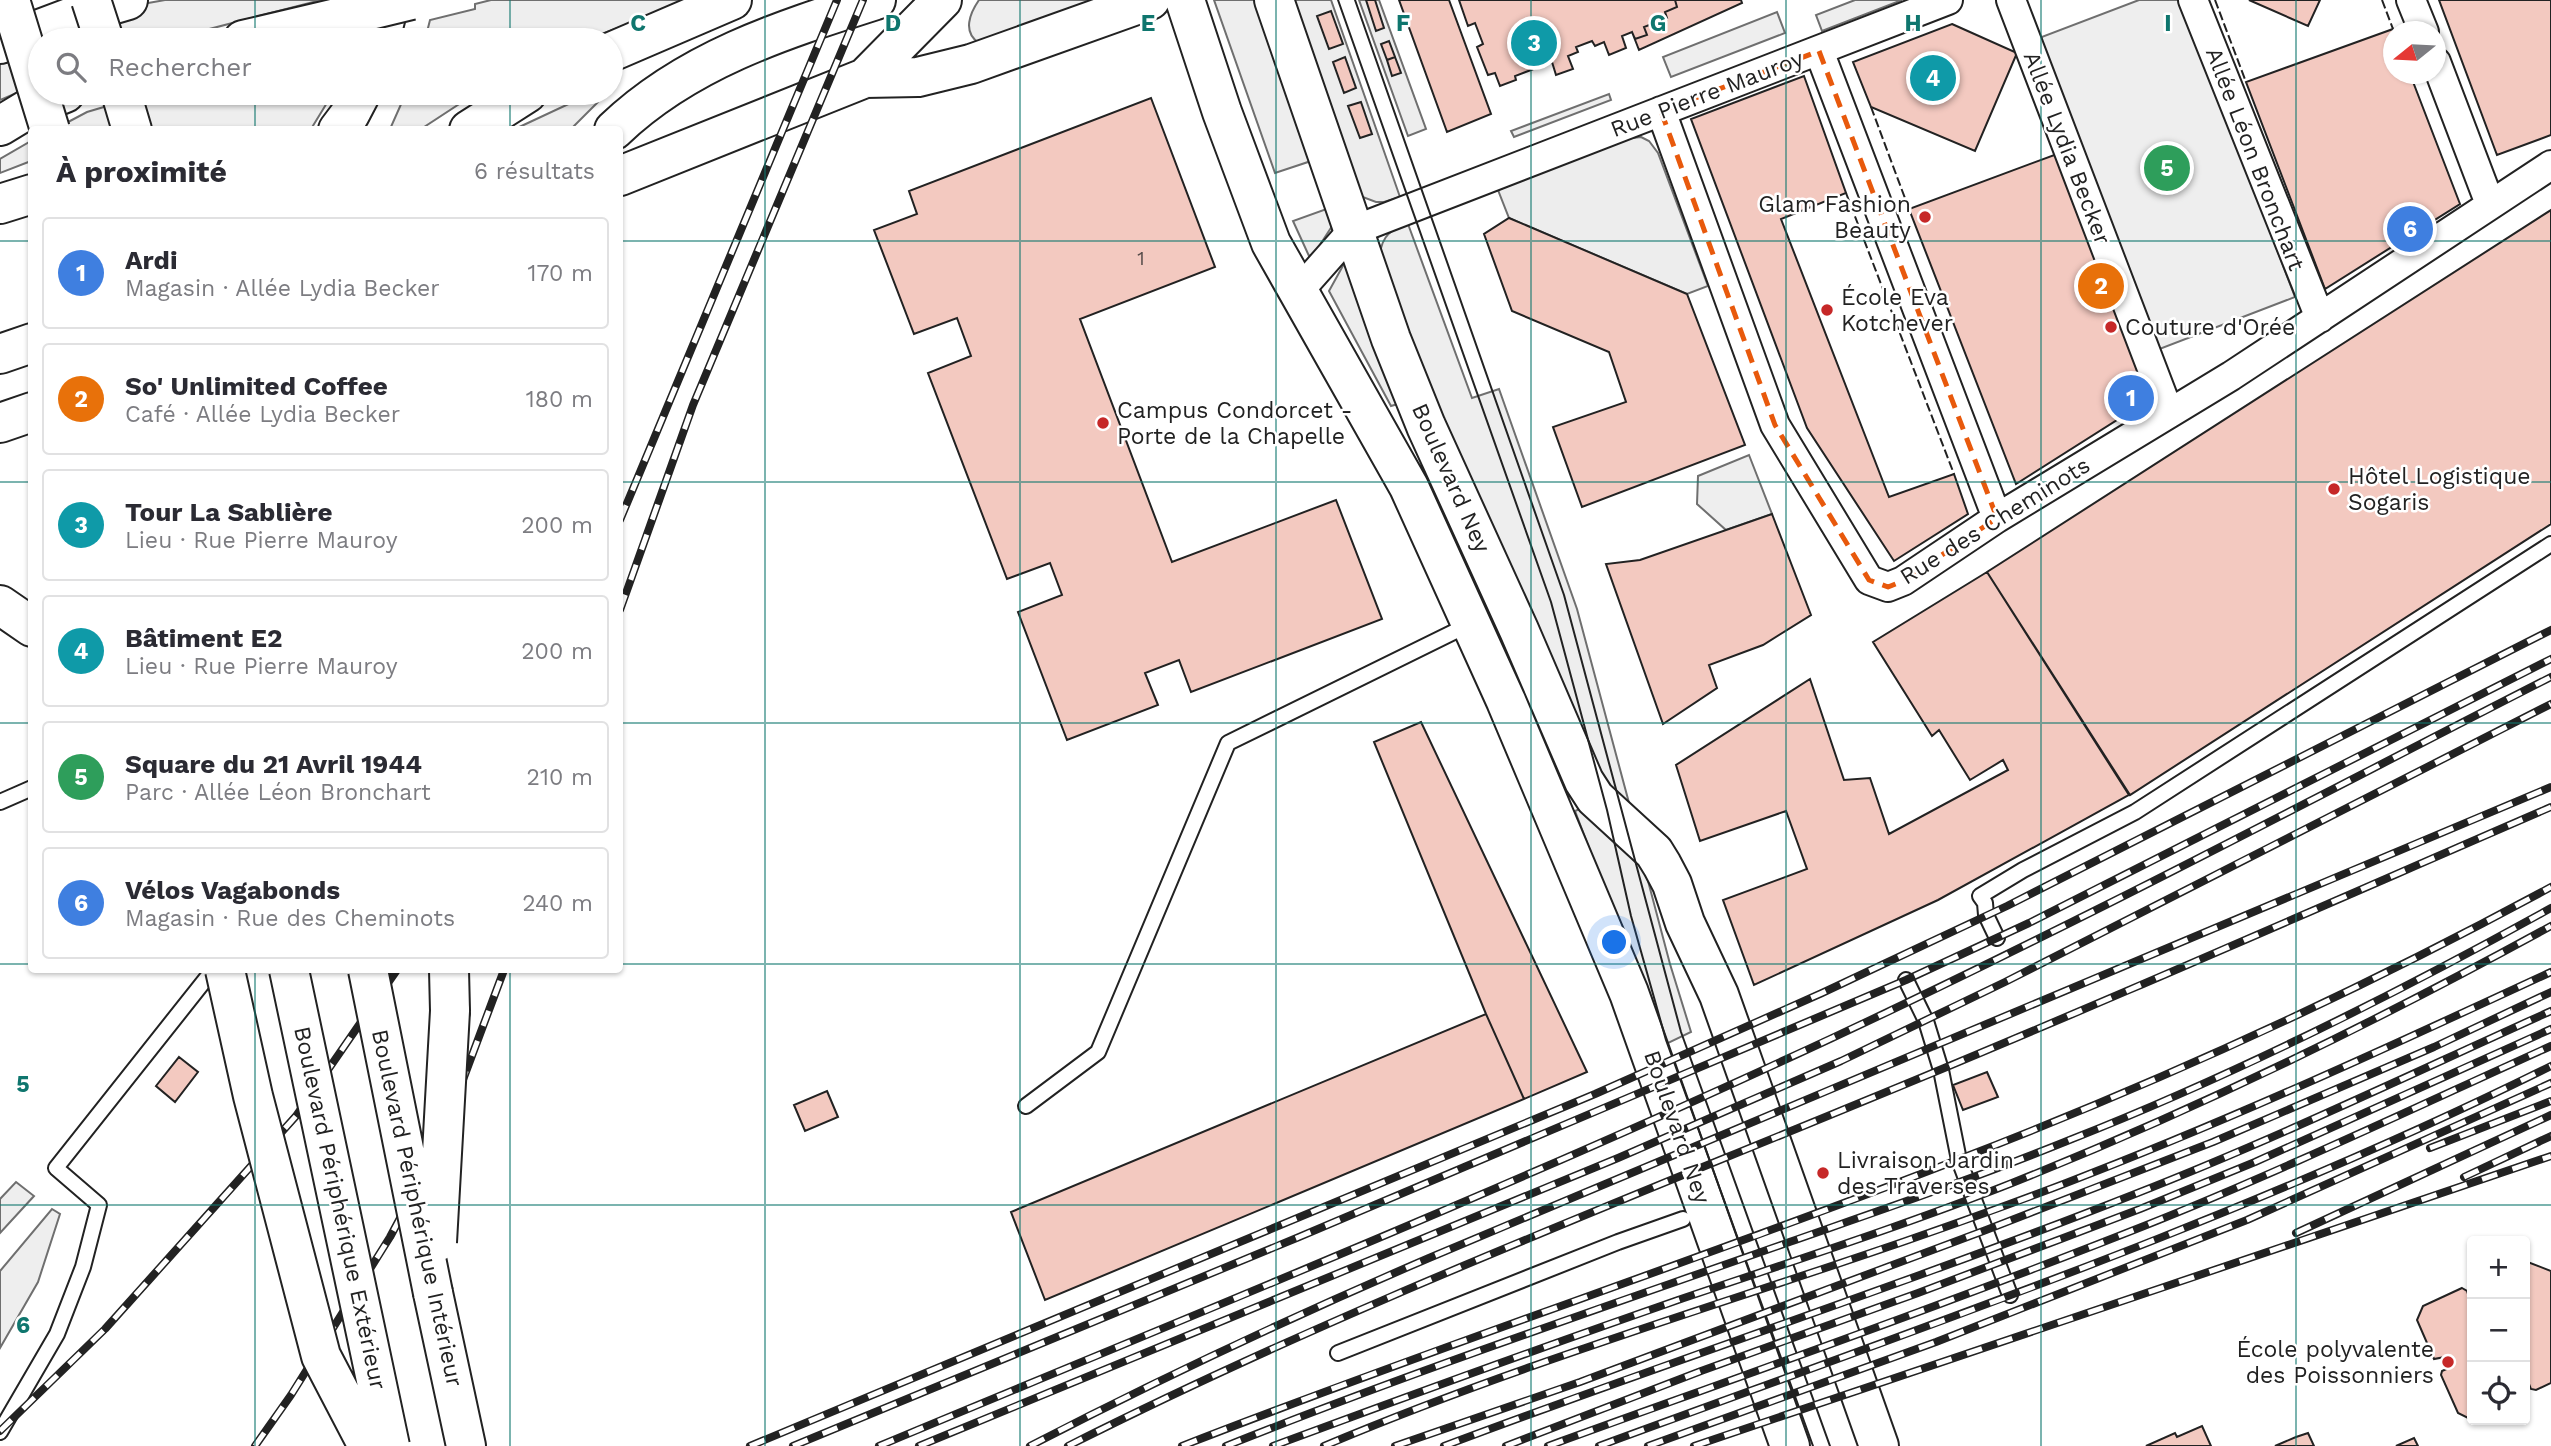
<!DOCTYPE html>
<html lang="fr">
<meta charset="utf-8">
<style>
:root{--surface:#fff;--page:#f7f7f7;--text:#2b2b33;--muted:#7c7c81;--line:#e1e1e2;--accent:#2563eb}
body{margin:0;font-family:"Work Sans",sans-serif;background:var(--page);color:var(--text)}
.controls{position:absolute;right:21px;bottom:21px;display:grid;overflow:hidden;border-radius:7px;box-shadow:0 2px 5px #0004}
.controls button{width:63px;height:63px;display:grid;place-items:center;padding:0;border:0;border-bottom:2px solid var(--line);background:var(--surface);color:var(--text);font:35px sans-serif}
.compass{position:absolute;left:2383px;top:21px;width:63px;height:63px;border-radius:50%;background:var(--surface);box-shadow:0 2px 5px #0004;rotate:252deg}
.you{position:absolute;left:1615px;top:943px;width:24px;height:24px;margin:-18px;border:5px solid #fff;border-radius:50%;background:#1a73e8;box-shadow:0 0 0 10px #1a73e833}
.badge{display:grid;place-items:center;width:46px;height:46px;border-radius:50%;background:var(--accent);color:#fff;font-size:23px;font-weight:700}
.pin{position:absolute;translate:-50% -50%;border:4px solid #fff;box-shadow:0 2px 7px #0006}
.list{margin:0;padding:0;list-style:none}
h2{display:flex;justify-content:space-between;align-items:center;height:91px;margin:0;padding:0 28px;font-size:30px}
h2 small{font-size:23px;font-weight:400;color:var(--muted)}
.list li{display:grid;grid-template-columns:46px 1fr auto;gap:21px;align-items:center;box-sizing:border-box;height:112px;margin:0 14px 14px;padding:0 14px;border:2px solid var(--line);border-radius:7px}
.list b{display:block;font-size:26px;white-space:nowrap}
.list p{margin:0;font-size:23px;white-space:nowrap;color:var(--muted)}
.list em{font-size:23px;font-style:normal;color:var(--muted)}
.icon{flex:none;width:38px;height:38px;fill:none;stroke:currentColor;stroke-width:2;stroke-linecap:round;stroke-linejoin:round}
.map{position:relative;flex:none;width:2551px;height:1446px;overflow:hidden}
.search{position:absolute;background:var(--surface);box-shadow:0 2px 5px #0004;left:28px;top:28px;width:595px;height:77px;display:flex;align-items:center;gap:18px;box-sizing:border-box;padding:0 24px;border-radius:38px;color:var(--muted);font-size:26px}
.panel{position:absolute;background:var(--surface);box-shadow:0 2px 5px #0004;left:28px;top:126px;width:595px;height:847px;border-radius:7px}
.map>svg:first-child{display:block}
.green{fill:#eee;stroke:#6f6f6f;stroke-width:2}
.parking{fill:#ededed;stroke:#6f6f6f;stroke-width:2}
.building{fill:#f3c9c0;stroke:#222;stroke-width:2}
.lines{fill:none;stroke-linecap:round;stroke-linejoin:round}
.lane-casing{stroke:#222;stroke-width:18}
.street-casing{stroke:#222;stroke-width:32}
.primary-casing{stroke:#222;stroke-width:42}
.highway-casing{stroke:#222;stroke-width:42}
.lane{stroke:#fff;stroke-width:14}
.street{stroke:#fff;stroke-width:28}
.primary{stroke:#fff;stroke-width:38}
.highway{stroke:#fff;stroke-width:38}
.tram{stroke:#222;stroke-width:2}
.rail-casing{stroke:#222;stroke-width:8}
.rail{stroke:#fff;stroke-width:5;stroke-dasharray:16;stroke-linecap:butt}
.highway-bridge-casing{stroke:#222;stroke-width:42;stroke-linecap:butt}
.highway-bridge{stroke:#fff;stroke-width:38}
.fence{stroke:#222;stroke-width:2;stroke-dasharray:9 3.5;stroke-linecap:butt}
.marked{fill:none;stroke:#e8590c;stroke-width:5;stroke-dasharray:14 9;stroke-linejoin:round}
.grid{fill:none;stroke:#0f766e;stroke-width:2;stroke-opacity:0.55}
.poi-dot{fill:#c62828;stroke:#fff;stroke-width:2.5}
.labels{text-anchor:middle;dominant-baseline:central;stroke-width:5;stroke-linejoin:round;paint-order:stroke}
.number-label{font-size:19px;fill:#564c4a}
.street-label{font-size:23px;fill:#222;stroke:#fff}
.poi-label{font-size:23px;fill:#222;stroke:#fff;text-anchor:start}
.grid-label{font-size:23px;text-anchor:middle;font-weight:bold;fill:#0f766e;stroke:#fff;stroke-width:5;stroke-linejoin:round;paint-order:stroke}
</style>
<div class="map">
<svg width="2551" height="1446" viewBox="0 0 2551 1446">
<rect width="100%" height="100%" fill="#fff"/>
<path class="green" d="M165 0H321L167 40H40V83L0 100V49L137 5Z
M491 0H691L586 40H425L430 20 475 9V4Z
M979 0H1087L1089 6 979 43C962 32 970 13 979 0Z
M1214 0H1255L1311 161 1275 173Z
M1855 0H1902L1822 31 1816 15Z
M2139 0H2182L2295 297 2157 350 2039 38Z
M1777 12 1785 33 1671 77 1663 57Z
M151 93H333L311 129 53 130 87 112Z
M406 93H476L421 129H390Z
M592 93H607L571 129H515Z
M1609 94 1611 100 1514 137 1511 131Z
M31 141V161L0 173V159Z
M1332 207 1336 220 1314 254 1309 256 1293 221Z
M1408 224 1472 398 1499 389 1577 609 1632 814 1608 787 1461 471 1380 254C1382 236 1391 229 1408 224Z
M1345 262 1401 403 1391 406 1329 291Z
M1749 455 1772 514 1726 530 1697 504 1698 476Z
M1584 807 1643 862 1670 964 1691 1032 1664 1045 1575 811Z
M16 1182 34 1196 0 1233V1199Z
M52 1209 60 1214 38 1282 0 1348V1271Z"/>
<path class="parking" d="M1286 0H1331L1400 197 1384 202H1376L1360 196Z
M1359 0H1379L1426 129 1408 136Z
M1641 137 1649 141 1658 153 1708 286 1687 294 1509 218 1498 190 1624 139Z"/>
<path class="building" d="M1366 0H1375L1384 28 1376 31Z
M1399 0H1449L1491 114 1447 132Z
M1459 0H1741L1742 3 1639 50 1632 32 1622 36 1626 48 1609 55 1604 42 1595 46 1592 41 1576 47 1578 52 1568 56 1573 69 1556 75 1552 62 1515 76 1516 80 1500 86 1495 73 1488 75 1477 47 1483 44 1475 23 1468 26Z
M1459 0H1675L1677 7 1665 12 1667 18 1644 27 1647 35 1635 39 1632 32 1622 36 1626 48 1609 55 1604 42 1595 46 1592 41 1576 47 1578 52 1568 56 1573 69 1556 75 1552 62 1515 76 1516 80 1500 86 1495 73 1488 75 1477 47 1483 44 1475 23 1468 26Z
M2249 0H2320L2308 26Z
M2439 0H2551V135L2497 155Z
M1331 11 1343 44 1329 49 1317 16Z
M1952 24 2017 53 1975 151 1871 107 1853 62Z
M2393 29 2394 74H2410L2460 204 2325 289 2246 82Z
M1389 41 1395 57 1387 60 1381 44Z
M1345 57 1356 88 1344 93 1333 62Z
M1395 57 1401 73 1392 76 1387 60Z
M1804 76 1846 193 1781 219 1889 497 1954 474 1968 514 1894 561 1807 428 1691 119Z
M1151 98 1215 267 1080 319 1172 562 1336 500 1382 619 1191 692 1179 660 1145 673 1158 705 1067 740 1018 612 1062 595 1050 563 1007 579 928 373 971 356 957 318 914 334 874 230 917 214 909 191Z
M1361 102 1372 134 1360 138 1348 106Z
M2057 154 2150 399 2016 484 1909 209Z
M2551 210V524L2130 795 1987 572Z
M1509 218 1687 294 1745 445 1582 507 1553 427 1626 402 1609 352 1512 311 1484 234Z
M1772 514 1811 615 1763 645 1709 665 1717 688 1663 724 1606 564 1640 560Z
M1987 572 2129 795 1938 900 1754 985 1723 900 1807 869 1786 811 1700 841 1676 765 1810 679 1844 780 1870 778 1889 834 2008 770 2003 760 1970 780 1939 730 1932 736 1873 642Z
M1421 722 1587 1072 1524 1099 1486 1014 1374 742Z
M1486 1014 1524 1099 1045 1300 1011 1212Z
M179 1057 198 1072 175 1102 156 1086Z
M1987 1072 1998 1097 1963 1110 1953 1085Z
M827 1091 838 1117 805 1131 794 1105Z
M2525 1261 2551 1271V1383L2536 1390 2531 1389 2527 1379 2525 1380Z
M2462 1288 2467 1291 2470 1300 2472 1299V1418L2470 1419 2458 1413 2441 1375 2442 1371 2449 1368 2445 1357 2434 1359 2417 1320 2423 1306Z
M2202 1426 2211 1446H2146L2175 1433 2177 1437Z
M2308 1433 2314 1446H2275L2296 1437Z
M2414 1438 2418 1446H2396Z"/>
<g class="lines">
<g class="lane-casing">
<path id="lane" d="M0 802 32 788
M1997 938 1986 915 1985 903 1980 896 2023 870 2135 812 2551 544
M1906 980 1926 1021 1941 1070 1959 1160 2010 1295
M1026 1106 1098 1052 1228 743 1470 624
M1338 1353 1618 1242 1683 1219
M0 1432 57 1334 83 1267 99 1205 56 1168 213 970"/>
</g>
<g class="street-casing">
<path id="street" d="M2011 0 2169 413
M2193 0 2320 318
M2411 0 2424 32
M1819 51 1997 518
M2436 62 2490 204
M1661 111 1775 425 1869 580 1888 587 1903 581 1997 518 2231 376 2551 165
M1298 292 1352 231 1948 0"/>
</g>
<g class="primary-casing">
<path id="primary" d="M1185 0 1222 112 1271 243 1409 487 1506 701 1629 993 1790 1446
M1274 0 1391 339 1426 426 1519 630 1584 781 1595 798 1654 852 1662 865 1672 884 1685 923 1719 995 1879 1446
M0 44 77 15 128 0
M865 78 942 0
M620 176 865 78 918 77 971 64 1150 0
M0 423 32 412"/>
</g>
<g class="highway-casing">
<path id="highway" d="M243 40 341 17
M380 40 390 0
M611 52 732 0
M121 93 132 130
M0 126 33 106 65 93
M338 130 350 114 361 93
M469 130 527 93
M614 130C687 60 782 30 876 0
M0 204 32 194
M0 354 32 343
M0 605 32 627
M449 970 450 1011
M433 1293 466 1446"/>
</g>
<use href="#lane" class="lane"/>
<use href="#street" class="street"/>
<use href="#primary" class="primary"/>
<use href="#highway" class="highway"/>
<path class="tram" d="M1338 0 1551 602 1607 810 1631 916 1666 1040 1813 1446
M1355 0 1564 595 1681 1032 1830 1446"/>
<g class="rail-casing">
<path id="rail" d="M620 520 837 0
M620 610 693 405 863 0
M2430 1148 2551 1101
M2464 1177 2551 1136
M2296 1233 2551 1115
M0 1431 105 1329 296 1116 397 970
M255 1446 291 1395 390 1237 421 1179 452 1109 504 970
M750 1446 1595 1094 1822 993 2007 906 2551 630
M793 1446 1299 1237 1906 980 2029 923 2551 659
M879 1446C1198 1313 1519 1184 1832 1038 2075 925 2312 799 2551 677
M919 1446 1618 1158 1841 1061 2005 982 2551 704
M1030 1446C1161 1378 1294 1316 1429 1258L2551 787
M1068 1446C1324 1317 1592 1213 1857 1104 2090 1009 2320 907 2551 807
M1182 1446C1438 1346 1700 1260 1957 1160 2160 1082 2359 991 2551 887
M1226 1446C1409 1373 1596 1310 1781 1245 1878 1211 1976 1178 2072 1139 2237 1074 2396 994 2551 908
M1273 1446C1408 1396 1543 1347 1678 1300 1790 1262 1903 1226 2012 1183 2198 1109 2376 1022 2551 926
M1324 1446C1566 1344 1821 1277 2066 1183 2231 1120 2391 1046 2551 972
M1395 1446 1580 1382 1986 1230 2213 1142 2434 1047 2551 992
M1444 1446C1673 1360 1907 1284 2135 1194 2276 1139 2413 1073 2551 1011
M1506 1446 1701 1371 1918 1293 2140 1209 2255 1162 2551 1029
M1548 1446C1747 1374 1947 1304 2144 1226 2282 1171 2416 1107 2551 1046
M1599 1446C1920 1328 2245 1218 2551 1066
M1648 1446 1936 1342 2247 1220 2551 1083
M1694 1446 2551 1156"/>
</g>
<use href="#rail" class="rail"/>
<g class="highway-bridge-casing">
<path id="highway-bridge" d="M10 0 50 130
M91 0 104 40
M341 17 411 0
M225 970 253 1096 321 1356 368 1446
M289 970 390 1446
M368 970 433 1293
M437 1242 450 1011"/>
</g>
<use href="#highway-bridge" class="highway-bridge"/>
<path class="fence" d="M2215 0 2246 82
M2382 0 2393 29
M1871 107 1909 209
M1846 193 1954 474"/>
</g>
<path class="marked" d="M1819 51 1997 518 1903 581 1888 587 1869 580 1775 425 1661 111Z"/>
<path class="grid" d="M255 0V40M510 0V40M765 0V1446M1020 0V1446M1276 0V1446M1531 0V1446M1786 0V1446M2041 0V1446M2296 0V1446M255 93V130M510 93V130M0 241H32M620 241H2551M0 482H32M620 482H2551M0 723H32M620 723H2551M0 964H32M620 964H2551M255 970V1446M510 970V1446M0 1205H2551"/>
<g class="poi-dot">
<circle cx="1925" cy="217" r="7"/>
<circle cx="1827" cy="310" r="7"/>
<circle cx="2111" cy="327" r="7"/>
<circle cx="1103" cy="423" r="7"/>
<circle cx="2334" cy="489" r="7"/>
<circle cx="1823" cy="1173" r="7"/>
<circle cx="2448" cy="1362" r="7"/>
</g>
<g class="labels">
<g class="number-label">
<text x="1141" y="258">1</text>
</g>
<g class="street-label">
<text transform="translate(1707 94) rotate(-21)">Rue Pierre Mauroy</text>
<text transform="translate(2067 148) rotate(69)">Allée Lydia Becker</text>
<text transform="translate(2255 159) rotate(69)">Allée Léon Bronchart</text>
<text transform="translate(1451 478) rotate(66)">Boulevard Ney</text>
<text transform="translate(1995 521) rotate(-32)">Rue des Cheminots</text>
<text transform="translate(1677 1127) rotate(71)">Boulevard Ney</text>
<text transform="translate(340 1208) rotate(78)">Boulevard Périphérique Extérieur</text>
<text transform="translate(417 1208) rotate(78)">Boulevard Périphérique Intérieur</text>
</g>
<g class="poi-label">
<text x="1911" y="204" text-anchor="end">Glam Fashion<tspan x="1911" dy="26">Beauty</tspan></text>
<text x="1841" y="297">École Eva<tspan x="1841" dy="26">Kotchever</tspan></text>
<text x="2125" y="327">Couture d'Orée</text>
<text x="1117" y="410">Campus Condorcet -<tspan x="1117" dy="26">Porte de la Chapelle</tspan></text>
<text x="2348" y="476">Hôtel Logistique<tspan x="2348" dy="26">Sogaris</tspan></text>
<text x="1837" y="1160">Livraison Jardin<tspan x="1837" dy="26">des Traverses</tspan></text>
<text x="2434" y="1349" text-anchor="end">École polyvalente<tspan x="2434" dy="26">des Poissonniers</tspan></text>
</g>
</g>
<g class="grid-label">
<text x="638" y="31">C</text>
<text x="893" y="31">D</text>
<text x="1148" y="31">E</text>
<text x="1403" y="31">F</text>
<text x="1658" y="31">G</text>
<text x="1913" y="31">H</text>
<text x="2168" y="31">I</text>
<text x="23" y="1092">5</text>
<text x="23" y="1333">6</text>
</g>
</svg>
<div class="controls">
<button>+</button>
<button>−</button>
<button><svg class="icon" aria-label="locate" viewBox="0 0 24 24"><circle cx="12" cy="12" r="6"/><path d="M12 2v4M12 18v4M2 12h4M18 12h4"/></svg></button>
</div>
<svg class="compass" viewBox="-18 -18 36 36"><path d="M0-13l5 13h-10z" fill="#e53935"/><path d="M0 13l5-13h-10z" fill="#7c7c81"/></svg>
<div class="you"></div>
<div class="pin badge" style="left:2131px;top:398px;background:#3f7fe0">1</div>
<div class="pin badge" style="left:2101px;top:286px;background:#e8710a">2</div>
<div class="pin badge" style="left:1534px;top:43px;background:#0f9aa8">3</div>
<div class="pin badge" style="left:1933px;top:78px;background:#0f9aa8">4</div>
<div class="pin badge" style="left:2167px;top:168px;background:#2e9e5b">5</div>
<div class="pin badge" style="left:2410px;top:229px;background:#3f7fe0">6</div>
<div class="search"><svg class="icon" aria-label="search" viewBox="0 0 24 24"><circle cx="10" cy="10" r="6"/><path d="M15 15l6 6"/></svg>Rechercher</div>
<section class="panel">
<h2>À proximité<small>6 résultats</small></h2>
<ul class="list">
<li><span class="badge" style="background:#3f7fe0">1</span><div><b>Ardi</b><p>Magasin · Allée Lydia Becker</p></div><em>170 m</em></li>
<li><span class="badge" style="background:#e8710a">2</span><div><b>So' Unlimited Coffee</b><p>Café · Allée Lydia Becker</p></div><em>180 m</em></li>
<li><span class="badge" style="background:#0f9aa8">3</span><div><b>Tour La Sablière</b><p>Lieu · Rue Pierre Mauroy</p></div><em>200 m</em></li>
<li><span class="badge" style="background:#0f9aa8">4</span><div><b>Bâtiment E2</b><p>Lieu · Rue Pierre Mauroy</p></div><em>200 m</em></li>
<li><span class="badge" style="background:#2e9e5b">5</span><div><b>Square du 21 Avril 1944</b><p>Parc · Allée Léon Bronchart</p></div><em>210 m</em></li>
<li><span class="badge" style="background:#3f7fe0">6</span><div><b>Vélos Vagabonds</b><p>Magasin · Rue des Cheminots</p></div><em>240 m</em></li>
</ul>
</section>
</div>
